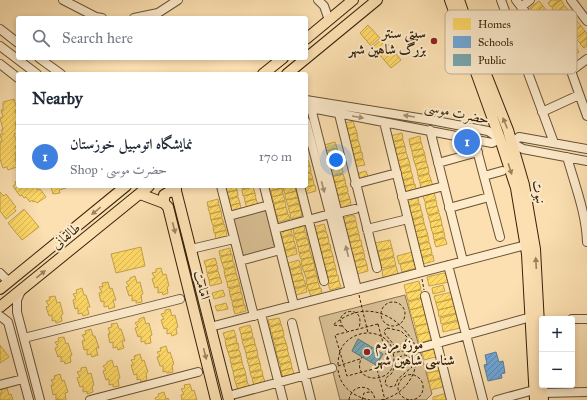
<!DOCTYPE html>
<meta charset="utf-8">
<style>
:root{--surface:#fff;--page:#f2f2f3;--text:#1f2937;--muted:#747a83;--line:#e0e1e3;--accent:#1a73e8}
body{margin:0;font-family:"IM FELL Great Primer",Amiri,serif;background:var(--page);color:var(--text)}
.controls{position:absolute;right:12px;bottom:12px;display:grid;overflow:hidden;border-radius:4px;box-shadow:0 2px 6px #0003}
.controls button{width:36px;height:36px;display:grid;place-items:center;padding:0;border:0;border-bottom:1px solid var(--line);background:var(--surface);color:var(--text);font:20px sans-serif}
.you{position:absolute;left:336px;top:160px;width:14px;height:14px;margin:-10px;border:3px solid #fff;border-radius:50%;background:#1a73e8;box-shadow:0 0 0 6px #1a73e833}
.badge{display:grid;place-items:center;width:26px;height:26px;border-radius:50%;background:var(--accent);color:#fff;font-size:13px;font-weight:700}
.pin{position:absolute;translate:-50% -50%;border:2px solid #fff;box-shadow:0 1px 4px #0006}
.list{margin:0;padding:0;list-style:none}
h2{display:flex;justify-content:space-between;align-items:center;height:52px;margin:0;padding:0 16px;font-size:17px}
h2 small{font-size:13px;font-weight:400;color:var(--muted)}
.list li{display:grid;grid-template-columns:26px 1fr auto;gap:12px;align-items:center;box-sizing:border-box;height:64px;padding:0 16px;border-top:1px solid var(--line)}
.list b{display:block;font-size:15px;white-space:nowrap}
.list p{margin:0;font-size:13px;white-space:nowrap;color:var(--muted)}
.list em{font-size:13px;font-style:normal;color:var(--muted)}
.icon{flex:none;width:22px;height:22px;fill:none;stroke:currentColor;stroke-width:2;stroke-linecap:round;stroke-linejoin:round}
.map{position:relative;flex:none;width:587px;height:400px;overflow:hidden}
.search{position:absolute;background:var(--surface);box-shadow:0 2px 6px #0003;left:16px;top:16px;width:292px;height:44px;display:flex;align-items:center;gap:10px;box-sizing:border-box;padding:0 14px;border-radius:4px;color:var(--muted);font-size:15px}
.panel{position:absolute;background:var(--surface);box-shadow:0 2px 6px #0003;left:16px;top:72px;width:292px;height:116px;border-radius:4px}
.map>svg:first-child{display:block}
.green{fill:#dac095;stroke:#887250;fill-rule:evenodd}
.homes{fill:url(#homes-hatch);stroke:#c3a24a}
.schools{fill:url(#schools-hatch);stroke:#5e809d}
.public{fill:url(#public-hatch);stroke:#637e7e}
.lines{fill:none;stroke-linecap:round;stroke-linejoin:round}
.minor-casing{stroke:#685234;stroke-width:10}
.major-casing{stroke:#36230a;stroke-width:12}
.path{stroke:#36230a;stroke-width:1;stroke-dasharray:3 2;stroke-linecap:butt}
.minor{stroke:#fdebcc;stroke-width:8}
.major{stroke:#fce0b1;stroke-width:10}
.oneway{fill:#a39175}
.oneway2{fill:#99825e}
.poi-dot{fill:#8f2418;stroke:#fdebcc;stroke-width:1.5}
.labels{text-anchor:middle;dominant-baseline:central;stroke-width:4;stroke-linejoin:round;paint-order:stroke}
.poi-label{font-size:14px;font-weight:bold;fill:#36230a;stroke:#fdebcc;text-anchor:end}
.street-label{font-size:14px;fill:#36230a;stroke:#fdebcc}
.key{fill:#fdebcc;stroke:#c1af92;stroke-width:1}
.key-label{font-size:11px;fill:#36230a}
</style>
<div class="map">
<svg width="587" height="400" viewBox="0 0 587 400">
<defs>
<pattern id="homes-hatch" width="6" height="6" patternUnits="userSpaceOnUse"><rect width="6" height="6" fill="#ffd966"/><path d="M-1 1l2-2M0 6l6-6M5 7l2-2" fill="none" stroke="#dbba57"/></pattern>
<pattern id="schools-hatch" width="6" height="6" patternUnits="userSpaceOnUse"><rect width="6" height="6" fill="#6fa8dc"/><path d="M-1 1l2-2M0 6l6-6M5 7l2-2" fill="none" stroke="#5c88b1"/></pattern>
<pattern id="public-hatch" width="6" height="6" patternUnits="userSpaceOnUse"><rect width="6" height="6" fill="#76a5af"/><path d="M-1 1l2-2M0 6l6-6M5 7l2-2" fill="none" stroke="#62868d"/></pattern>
</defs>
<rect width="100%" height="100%" fill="#fce0b1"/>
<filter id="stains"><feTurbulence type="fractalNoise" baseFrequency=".005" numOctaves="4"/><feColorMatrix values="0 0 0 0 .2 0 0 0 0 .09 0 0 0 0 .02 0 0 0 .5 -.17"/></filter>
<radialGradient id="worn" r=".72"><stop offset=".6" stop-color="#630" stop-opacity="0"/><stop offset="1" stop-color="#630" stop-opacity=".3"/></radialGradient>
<path class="green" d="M266 209 275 249 242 257 232 217Z
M405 295 432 394 426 400H340L319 317ZM358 339 383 354 376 365 352 351Z"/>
<path class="homes" d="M551 0H560L551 7 548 3Z
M561 0 564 5 555 13 552 8Z
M539 1 543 6 534 13 530 8Z
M543 6 547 11 538 18 534 14Z
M565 6 569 11 560 18 556 13Z
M577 21 581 26 572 33 568 28Z
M368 25 380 38 371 46 360 33Z
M581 26 585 31 576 38 572 33Z
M585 31 587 34V37L580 43 576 39Z
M383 38 401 60 391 68 373 47Z
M587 38V46L584 48 580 44Z
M576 47 579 52 570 59 567 55Z
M14 99 17 109 15 110 18 121 15 122 17 133 14 134 18 145 15 146 17 152H15L16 158H15L17 167 8 170 7 167 3 168 0 159V142L2 141 0 134H3L1 130H3L0 118 3 117 1 110H3V102Z
M353 121 355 127 344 129 342 124Z
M355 127 357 133 345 136 344 130Z
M357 133 358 139 347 142 346 136Z
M402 133 403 139 392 142 390 136Z
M420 136 421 142 410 145 409 139Z
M358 140 360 146 349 149 347 143Z
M403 140 405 146 394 148 392 142Z
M335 142 337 148 326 151 324 145Z
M421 142 423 148 412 151 410 145Z
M360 146 361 152 350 155 349 149Z
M405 146 406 152 395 155 394 149Z
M337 148 338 154 327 157 326 151Z
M423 149 425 154 413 157 412 151Z
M362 152 363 158 352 161 350 155Z
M406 152 408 158 397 161 395 155Z
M339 155 340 161 329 163 327 158Z
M425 155 426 161 415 164 413 158Z
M408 158 410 164 398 167 397 161Z
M363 159 365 165 353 167 352 162Z
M306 160H308L310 166 306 167Z
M340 161 342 167 331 170 329 164Z
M426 161 428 167 417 170 415 164Z
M410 165 411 171 400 174 398 168Z
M310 166 311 172 306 173V167Z
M342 167 343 173 332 176 331 170Z
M428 167 429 173 418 176 417 170Z
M366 171 368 177 357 180 355 174Z
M411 171 413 177 402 180 400 174Z
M311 173 313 178 306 180V174Z
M343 174 345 180 334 182 332 177Z
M429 174 431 180 420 183 418 177Z
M413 178 414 184 403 186 402 181Z
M313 179 314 185 303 188V186H306V181Z
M18 180V186L33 187 35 186 38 190 40 189 46 197 37 203 35 201 33 202 32 200 30 202 26 197 24 198 22 195 20 196 13 186 16 184 15 182Z
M345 180 346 186 335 189 334 183Z
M431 180 433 186 421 189 420 183Z
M415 184 416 190 405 193 403 187Z
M315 185 316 191 305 194 303 188Z
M53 186H65L66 188 59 190 60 193 53 194 51 187Z
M227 186H236L237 190 225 193 224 187Z
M241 186H253L242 189Z
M269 186H281L282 188 270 191Z
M290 186H295L296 191 285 194 283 188Z
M347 186 348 192 337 195 335 189Z
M253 187 255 193 243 196 242 190Z
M282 188 283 194 272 197 271 191Z
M237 190 238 196 227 199 225 193Z
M296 191 298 197 286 200 285 194Z
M0 192 4 196 6 194 16 207 14 208 16 211 6 219 0 211Z
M255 193 256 199 245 202 244 196Z
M348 193 350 199 339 202 337 196Z
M434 193 436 199 425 202 423 196Z
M283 194 285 200 274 203 272 197Z
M238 197 240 203 229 206 227 200Z
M298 198 299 203 288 206 286 200Z
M418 198 419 203 408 206 407 200Z
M218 199 219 205 208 207 207 202Z
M256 199 258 205 247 208 245 202Z
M350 199 351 205 340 208 339 202Z
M436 200 437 206 426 209 425 203Z
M285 201 286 207 275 210 274 204Z
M240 203 241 209 230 212 229 206Z
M299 204 301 210 290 213 288 207Z
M420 204 421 210 410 213 408 207Z
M219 205 221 211 210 214 208 208Z
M437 206 439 212 428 215 426 209Z
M286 207 288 213 277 216 275 210Z
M24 209 39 227 22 240 8 223Z
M301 210 302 216 291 219 290 213Z
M421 210 423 216 412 219 410 213Z
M221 211 222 217 211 220 210 214Z
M439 213 441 219 430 222 428 216Z
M288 214 290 219 278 222 277 216Z
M354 215 356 220 344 223 343 218Z
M423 217 424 223 413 226 412 220Z
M222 218 224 223 213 226 211 220Z
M441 219 442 225 431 228 430 222Z
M356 221 357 227 346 230 345 224Z
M424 223 426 229 415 232 413 226Z
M224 224 226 230 214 233 213 227Z
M324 224 326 230 315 233 313 227Z
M304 225 305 231 294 234 293 228Z
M442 225 444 231 433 234 431 228Z
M357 227 359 233 348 236 346 230Z
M291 229 292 234 281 237 280 232Z
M426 229 428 235 417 238 415 232Z
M226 230 227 236 216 239 215 233Z
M326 231 328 237 317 239 315 234Z
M306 232 307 237 296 240 294 234Z
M444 232 445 237 434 240 433 234Z
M359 234 360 240 349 242 348 237Z
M293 235 294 241 283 244 282 238Z
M428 236 429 241 418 244 416 238Z
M328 237 329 243 318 246 317 240Z
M307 238 309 244 298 247 296 241Z
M445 238 447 244 436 247 434 241Z
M361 240 362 246 351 249 349 243Z
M390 240 392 248 377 251 375 243Z
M294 241 296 247 285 250 283 244Z
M429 242 431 248 420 251 418 245Z
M309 244 310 250 299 253 298 247Z
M330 244 331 249 320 252 318 246Z
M362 246 364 252 352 255 351 249Z
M141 247 145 266 116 273 111 254Z
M230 248 231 254 220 256 219 251Z
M296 248 297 254 286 257 285 251Z
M392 248 394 256 380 260 378 252Z
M431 248 432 254 421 257 420 251Z
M331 250 333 256 322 259 320 253Z
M310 251 312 257 301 259 299 254Z
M412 252 414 260 399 264 397 256Z
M364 253 365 258 354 261 353 255Z
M232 254 233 260 222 263 220 257Z
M433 255 434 261 423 264 421 258Z
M333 256 334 262 323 265 322 259Z
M312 257 314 263 302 266 301 260Z
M394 257 396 265 382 268 380 261Z
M215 258 217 264 206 267 204 261Z
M365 259 367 265 356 268 354 262Z
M299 260 301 266 290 269 288 263Z
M233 261 235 266 224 269 222 263Z
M415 261 416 268 402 272 400 264Z
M334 262 336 268 325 271 323 265Z
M314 263 315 269 304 272 302 266Z
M217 265 218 270 207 273 206 267Z
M367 265 368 271 357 274 356 268Z
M396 266 398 274 383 278 382 270Z
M235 267 236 273 225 276 224 270Z
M301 267 302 273 291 275 290 270Z
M161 268 163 275 166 274 169 286 167 287 168 293 163 295 162 292 158 293V287L155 288 152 279 155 278 152 273 156 272V269Z
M336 269 337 275 326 277 325 272Z
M315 270 317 275 306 278 304 272Z
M218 271 220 277 209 280 207 274Z
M236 273 238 279 227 282 225 276Z
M302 273 304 279 293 282 291 276Z
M444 273 448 276 449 282 429 286 427 277Z
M338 275 339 281 328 284 326 278Z
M135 276 137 283 140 282 143 294 141 295 142 302 136 303V300L132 301V295L129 296 126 287 129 286 126 282 130 280V278Z
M317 276 318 282 307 285 306 279Z
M220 277 222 283 210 286 209 280Z
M238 279 240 285 228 288 227 282Z
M304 280 306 285 294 288 293 282Z
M339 281 341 287 330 290 328 284Z
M419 281 421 289 406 293 404 285Z
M108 282 110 289 112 288 116 300H113L115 307 109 309 108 306 104 307V301L101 302 99 293 102 292 99 287 103 286 102 283Z
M318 282 320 288 309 291 307 285Z
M443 285 445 291 433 294 432 288Z
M240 286 241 292 230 295 229 289Z
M306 286 307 292 296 295 294 289Z
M82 288 84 295H86L90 307H87L89 314 83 316 82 313 78 314V308L75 309 73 300 76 299 73 294 77 293 76 290Z
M321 288 322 294 311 297 309 291Z
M223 290 225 296 214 299 212 293Z
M421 290 423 297 408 301 406 293Z
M241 292 243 298 232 301 230 295Z
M452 292 453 298 436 303 434 296Z
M55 296 57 303 60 302 63 314 61 315 62 321 56 323 55 320 52 321V315L49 316 46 307 49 306 46 301 50 300 49 297Z
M423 298 425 306 410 310 408 302Z
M243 299 244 305 233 307 232 302Z
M453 299 455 306 438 310 436 303Z
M226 303 228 309 217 311 215 306Z
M245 305 246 311 235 314 233 308Z
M425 306 427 314 412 318 410 310Z
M455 306 456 313 439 317 438 310Z
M170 309 172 316 175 315 178 327 176 328 177 334 172 336 171 333 167 334V328L164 329 161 320 164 319 161 314 165 313V310Z
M457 314 458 320 441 324 440 318Z
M427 315 429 323 415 326 413 318Z
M144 317 146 324 149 323 152 335 150 336 151 343 145 344V341L141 342V336L138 337 135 328 138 327 135 323 139 321V319Z
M279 318 281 323 270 326 268 320Z
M459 321 460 328 443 332 442 325Z
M117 323 119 329H121L125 341H122L124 348 118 350 117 347 113 348V342L110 343 108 334 110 333 108 328 112 327 111 324Z
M430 323 432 331 417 335 415 327Z
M281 324 283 330 271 333 270 327Z
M250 325 252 331 241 334 239 328Z
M91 329 93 336H95L99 348H96L98 355 92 357 91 354 87 355V349L84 350 82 341 85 340 82 335 86 334 85 331Z
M234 330 236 336 225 339 223 333Z
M283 330 284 336 273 339 272 333Z
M432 331 434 339 419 343 417 335Z
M252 332 253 337 242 340 241 334Z
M64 337 66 344 68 343 72 355 70 356 71 362 65 364 64 361 61 362V356L58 357 55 348 58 347 55 342 59 341 58 338Z
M236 337 237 343 226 346 225 340Z
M284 337 286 343 275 345 273 340Z
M254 338 255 344 244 347 242 341Z
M238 343 239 349 228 352 226 346Z
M286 343 288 349 276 352 275 346Z
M255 344 257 350 246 353 244 347Z
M0 345 9 357 0 363Z
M166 346 168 353 170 352 174 364 172 365 173 372 167 373 166 371 163 372V366H160L157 357 160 356 157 352 161 351 160 348Z
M437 348 439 356 424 360 422 352Z
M287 349 289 355 278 358 276 352Z
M239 350 241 355 230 358 228 352Z
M257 350 258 356 247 359 246 353Z
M140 354 142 361 144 360 148 372 146 373 147 380 141 382 140 379 137 380V374L134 375 131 365H134L131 360 135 359 134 356Z
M241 356 242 362 231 364 230 359Z
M289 356 291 361 280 364 278 358Z
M258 357 260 363 249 366 247 360Z
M112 360 114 367 117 366 120 378 118 379 119 386 113 387V384L109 385V379L106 380 103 371 106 370 103 366 107 364V362Z
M242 362 244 368 233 371 231 365Z
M291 362 292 368 281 371 280 365Z
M440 362 442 370 427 373 425 365Z
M260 363 261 369 250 372 249 366Z
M86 367 88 374 91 373 94 385 92 386 93 392 87 394V391L83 392V386L80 387 77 378 80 377 77 372 81 371V368Z
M244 368 246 374 234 377 233 371Z
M292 368 294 374 283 377 281 371Z
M262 370 263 376 252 378 250 373Z
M442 370 444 377 429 381 427 373Z
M60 374 62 381 64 380 68 392 65 393 66 400H60V399L56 400V394L53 395 51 385H54L51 380 55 379 54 376Z
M246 375 247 381 236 384 234 378Z
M263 376 265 382 254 385 252 379Z
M444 378 446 386 431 390 429 382Z
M247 381 249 387 238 390 236 384Z
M190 384 192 391 194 390 197 400H182L181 395 184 394 181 389 185 388 184 385Z
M7 388 9 395 11 394 13 400H0V393H2L1 390Z
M164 392 166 399 168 398 169 400H156L155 398 159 396 158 394Z
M447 393 449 400H433V397Z"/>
<path class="schools" d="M496 352 499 362 503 361 505 373 501 374 502 378 488 381 484 365 487 364 485 355Z"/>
<path class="public" d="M358 339 383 354 376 365 352 351Z"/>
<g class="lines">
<g class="minor-casing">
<path id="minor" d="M63 0 96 17 102 18
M318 0 324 6 329 20
M501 0 554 143
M516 0 571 71 587 116
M571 0 587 21
M521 7 530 0
M134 18 158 13 178 0
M511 28 531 19
M0 29 18 43
M0 46 37 74
M39 58 61 74
M0 64 18 78
M571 71 587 59
M306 100 431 120 488 131 500 139
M312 103 311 108 357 289
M306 107 492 143 500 139
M542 112 579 95
M339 114 377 268
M306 122 350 291
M384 122 421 272
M430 130 463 261
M474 139 500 237
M587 149 519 137 512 143 523 149 587 161
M567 157C575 185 586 213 587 242
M438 163 478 152
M484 176 502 171
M355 184 397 173
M221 186 254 316
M264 186 294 305
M300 186 324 281
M402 197 444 186
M449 208 489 197
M338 213 355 209
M229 216 269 205
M275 229 330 214
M367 229 408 219
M191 249 234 239
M240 261 280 250
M448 265 483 400
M0 273 9 282
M21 291 17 300V312L40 400
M425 296 451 400
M261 314 283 400
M0 316 8 322 29 400
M572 319H587
M292 323 311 400
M210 327 526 245
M24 338 180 299
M420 348 531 317
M0 385 23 379
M228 396 332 368
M90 400 198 372
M497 400 534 390 542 393 587 392"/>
</g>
<g class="major-casing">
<path id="major" d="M450 0 500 139 516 188 527 254 535 400
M459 0 476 49 508 130 524 185 535 249 543 400
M306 39 353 0
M263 74 283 58
M287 74 377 0
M176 186V191L229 400
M140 194 164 203 168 207 216 400
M164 203V195L169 192 176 191
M0 289 126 186
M0 307 149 186"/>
</g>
<path class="path" d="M422 279 424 290
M359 295 368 333
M381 314a12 12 0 1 1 24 0a12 12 0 1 1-24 0Z
M378 324 389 365 347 376 335 335Z
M342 326 333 325C364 299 397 312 415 345
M387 328 401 331 407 337 405 343 400 347 395 346 385 334 384 331Z
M347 331C325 312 367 300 359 328
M387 354 413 349
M404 355C411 356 413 361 412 367L398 379 395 386 389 387 385 384 386 378 392 373 398 358Z
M338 365C338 359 339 353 342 347 352 331 378 327 390 344 393 349 394 356 394 362 390 387 349 381 362 357
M376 365 385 400
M338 366 360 359
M338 370C340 387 354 397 370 400
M349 400C351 383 373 383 375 400
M362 400 364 393 369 392 372 393
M381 400C404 395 417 376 417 354
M409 400C386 393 404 365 419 378 421 380 423 383 423 386 424 394 418 400 410 400"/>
<use href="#minor" class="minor"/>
<use href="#major" class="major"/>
</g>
<defs><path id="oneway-solid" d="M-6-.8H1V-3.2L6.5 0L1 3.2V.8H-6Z"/></defs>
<g class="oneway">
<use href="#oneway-solid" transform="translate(409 116) rotate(-171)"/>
<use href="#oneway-solid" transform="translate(358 117) rotate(10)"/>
<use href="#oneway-solid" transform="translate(323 187) rotate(75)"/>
<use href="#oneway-solid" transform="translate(347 251) rotate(-104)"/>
</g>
<g class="oneway2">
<use href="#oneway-solid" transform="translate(505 123) rotate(-112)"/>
<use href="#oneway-solid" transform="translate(510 169) rotate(72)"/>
<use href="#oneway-solid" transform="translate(96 211) rotate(141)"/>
<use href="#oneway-solid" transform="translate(174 228) rotate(75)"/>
<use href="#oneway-solid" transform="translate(536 263) rotate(-93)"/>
<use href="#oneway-solid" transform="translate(41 274) rotate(-39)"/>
<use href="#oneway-solid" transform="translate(205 354) rotate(76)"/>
</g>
<g class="poi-dot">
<circle cx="434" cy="41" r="4"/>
<circle cx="367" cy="352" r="4"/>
</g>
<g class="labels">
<g class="poi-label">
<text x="426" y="33">سیتی سنتر<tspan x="426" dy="16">بزرگ شاهین شهر</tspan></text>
<text x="375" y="344" text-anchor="start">موزه مردم<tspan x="375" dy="16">شناسی شاهین شهر</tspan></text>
</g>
<g class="street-label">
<text transform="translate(457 113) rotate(12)">حضرت موسی</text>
<text transform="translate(539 192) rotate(79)">نبوت</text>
<text transform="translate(66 236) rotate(-39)">طالقانی</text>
<text transform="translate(202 285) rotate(76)">امامت</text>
</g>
</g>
<rect x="445" y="10" width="132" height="64" rx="6" class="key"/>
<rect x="453" y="18" width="18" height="12" fill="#ffd966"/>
<rect x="453" y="36" width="18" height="12" fill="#6fa8dc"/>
<rect x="453" y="54" width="18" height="12" fill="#76a5af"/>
<g class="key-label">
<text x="478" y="28">Homes</text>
<text x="478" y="46">Schools</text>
<text x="478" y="64">Public</text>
</g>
<rect width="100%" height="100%" filter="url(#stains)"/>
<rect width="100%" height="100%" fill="url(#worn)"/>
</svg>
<div class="controls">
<button>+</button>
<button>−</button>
</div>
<div class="you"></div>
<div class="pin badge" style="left:467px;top:142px;background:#3f7fe0">1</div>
<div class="search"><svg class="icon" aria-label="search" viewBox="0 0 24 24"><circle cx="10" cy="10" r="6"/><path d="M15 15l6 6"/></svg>Search here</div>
<section class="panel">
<h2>Nearby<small></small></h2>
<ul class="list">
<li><span class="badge" style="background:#3f7fe0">1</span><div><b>نمایشگاه اتومبیل خوزستان</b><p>Shop · حضرت موسی</p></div><em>170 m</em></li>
</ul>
</section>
</div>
